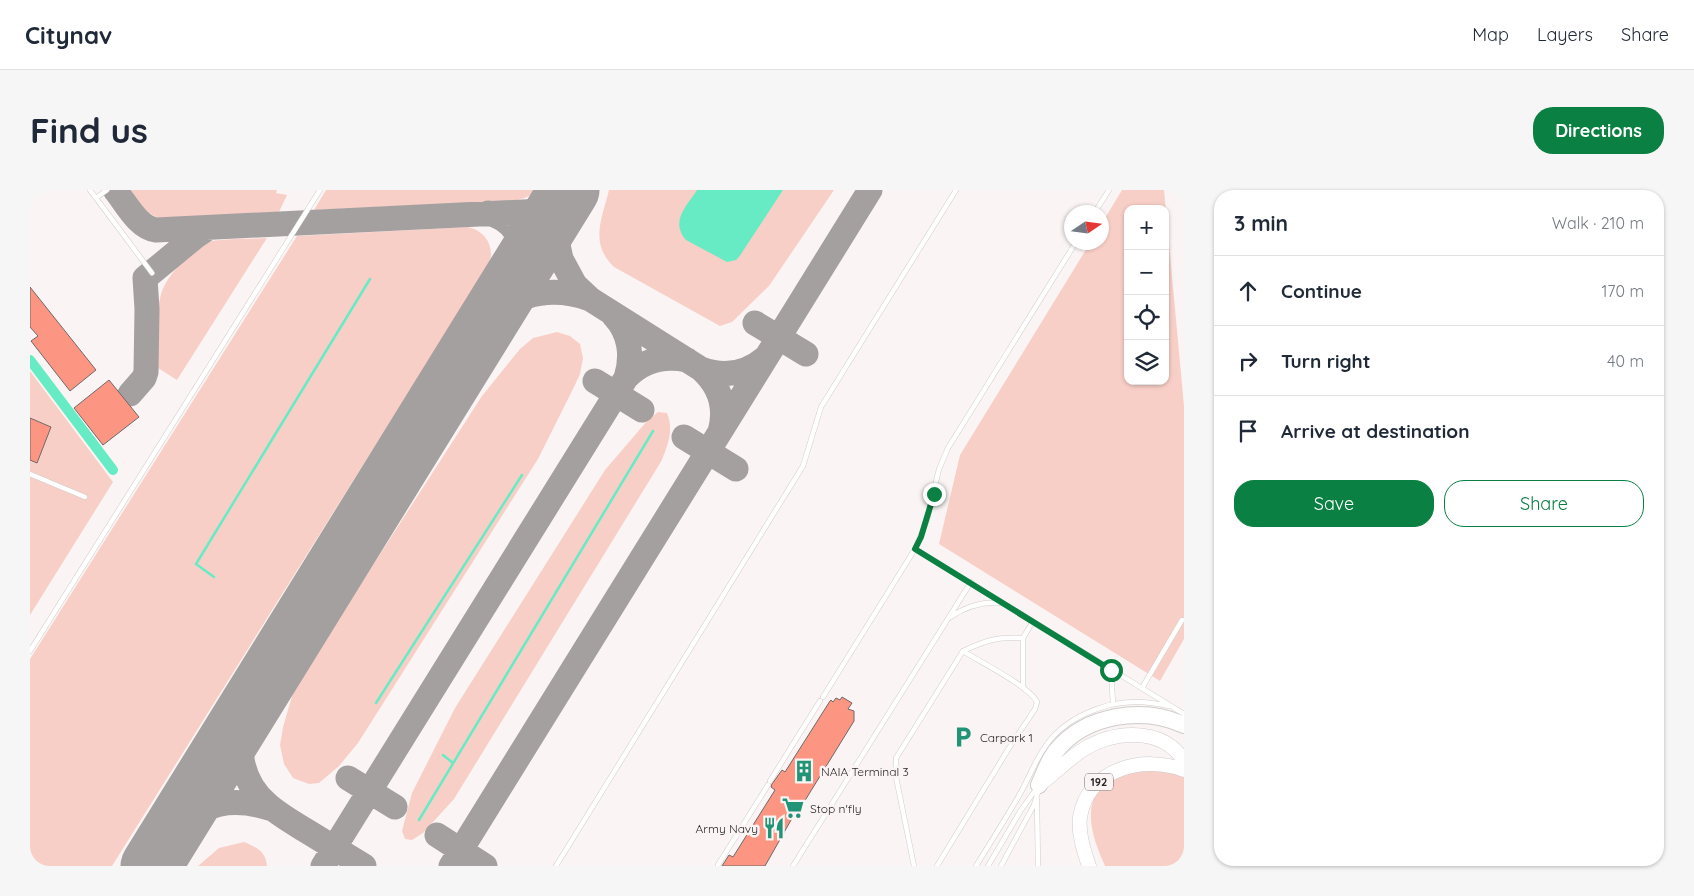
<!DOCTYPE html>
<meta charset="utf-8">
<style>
:root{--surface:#fff;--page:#f6f6f7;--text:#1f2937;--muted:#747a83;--line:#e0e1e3;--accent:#0b8043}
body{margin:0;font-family:Quicksand,sans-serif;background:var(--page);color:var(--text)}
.controls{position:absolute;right:15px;top:15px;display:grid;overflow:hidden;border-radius:10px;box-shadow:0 1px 4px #0004}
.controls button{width:45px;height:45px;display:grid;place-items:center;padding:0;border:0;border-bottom:1px solid var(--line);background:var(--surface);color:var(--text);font:25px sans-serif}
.compass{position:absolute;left:1034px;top:15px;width:45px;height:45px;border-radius:50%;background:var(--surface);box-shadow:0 1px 4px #0004;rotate:77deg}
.stop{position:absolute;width:15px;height:15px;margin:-11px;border:4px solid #0b8043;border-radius:50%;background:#fff}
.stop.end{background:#0b8043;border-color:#fff;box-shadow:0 1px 5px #0008}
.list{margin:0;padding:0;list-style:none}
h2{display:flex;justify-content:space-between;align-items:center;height:65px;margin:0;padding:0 20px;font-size:21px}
h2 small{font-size:16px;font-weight:400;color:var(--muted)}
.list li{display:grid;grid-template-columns:32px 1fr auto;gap:15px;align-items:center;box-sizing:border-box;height:70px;padding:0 20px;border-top:1px solid var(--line)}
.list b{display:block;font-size:19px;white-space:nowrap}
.list em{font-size:16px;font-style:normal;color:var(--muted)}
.actions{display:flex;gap:10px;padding:15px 20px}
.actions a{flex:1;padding:11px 0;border:1px solid var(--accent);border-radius:20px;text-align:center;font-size:18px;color:var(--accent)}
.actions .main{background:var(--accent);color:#fff}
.icon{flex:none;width:28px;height:28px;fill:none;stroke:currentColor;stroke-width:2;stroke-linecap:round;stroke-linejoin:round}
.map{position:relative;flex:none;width:1154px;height:676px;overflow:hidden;border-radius:20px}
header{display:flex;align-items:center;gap:30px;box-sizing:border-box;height:70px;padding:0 25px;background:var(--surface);border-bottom:1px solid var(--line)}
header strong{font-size:24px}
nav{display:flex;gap:28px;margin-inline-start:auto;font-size:18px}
.intro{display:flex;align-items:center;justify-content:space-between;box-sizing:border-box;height:120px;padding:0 30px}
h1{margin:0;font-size:35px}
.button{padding:12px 22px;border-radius:20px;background:var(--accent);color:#fff;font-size:18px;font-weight:700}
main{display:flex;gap:30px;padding:0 30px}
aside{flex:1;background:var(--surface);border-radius:20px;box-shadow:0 1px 4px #0004}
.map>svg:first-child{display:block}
.green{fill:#f8cfc7;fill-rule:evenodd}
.water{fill:#67ebc5}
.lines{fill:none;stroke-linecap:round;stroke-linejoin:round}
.stream{stroke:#67ebc5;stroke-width:2.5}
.canal{stroke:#67ebc5;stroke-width:10}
.taxiway{stroke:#a4a0a0;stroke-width:25}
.runway{stroke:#a4a0a0;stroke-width:61}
.building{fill:#fd9583;stroke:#6e6969}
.lane-casing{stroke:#d0cccb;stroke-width:5.5}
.primary-casing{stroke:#d0cccb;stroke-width:15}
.highway-casing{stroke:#d0cccb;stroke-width:18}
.lane{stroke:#fff;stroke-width:4.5}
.primary{stroke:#fff;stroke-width:14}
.highway{stroke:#fff;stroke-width:16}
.route{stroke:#0b8043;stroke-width:6}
.labels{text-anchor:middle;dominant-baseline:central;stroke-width:5;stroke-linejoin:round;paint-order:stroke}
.shield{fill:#faf5f4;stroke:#686664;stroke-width:1}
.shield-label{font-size:11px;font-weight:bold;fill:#2a2827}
.poi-label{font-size:12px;fill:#2a2827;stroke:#faf5f4;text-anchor:start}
</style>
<header>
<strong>Citynav</strong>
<nav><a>Map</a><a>Layers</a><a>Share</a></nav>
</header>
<div class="intro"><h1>Find us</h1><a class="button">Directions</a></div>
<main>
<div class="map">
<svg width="1154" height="676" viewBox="0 0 1154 676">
<rect width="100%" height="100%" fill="#faf5f4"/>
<path class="green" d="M101 0H247L246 3 257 5 249 22 135 29C118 27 108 14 101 0Z
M296 0H505C499 9 490 9 481 11L284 20Z
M579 0H804L739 96 702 132 690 136 584 77C559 53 572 29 579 0Z
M1092 0H1134L1154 216V449L1130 491 909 354 930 265 1060 53 1072 52V33ZM1098 19H1135V191H1098Z
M438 37C455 41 464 55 460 72L82 676H0V469L267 46Z
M237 48 147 190 120 173C127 152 125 127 131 104 136 86 161 59 179 52 190 48 224 49 237 48Z
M527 142 540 146 550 154 553 168 550 184 544 197 508 269 328 553 309 576 289 593 279 594 263 588 254 574 250 555 253 537 265 496 452 206 490 159 503 148Z
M0 181 83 292 0 425Z
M628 222 637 223C644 240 638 254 632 270L424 609 393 643 382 650 375 649 372 641 382 603 425 518 575 280 617 231Z
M1115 577 1148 583 1154 587V676H1075C1061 645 1048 607 1085 586 1094 581 1106 580 1115 577Z
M214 652C226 657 236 661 237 676H168L189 658Z"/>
<path class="water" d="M667 0H753L709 67 706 70 697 72 656 50C640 31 656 17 667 0Z"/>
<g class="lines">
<path class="stream" d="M184 387 166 374 340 89
M346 513 492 285
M413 565 423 573
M389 630 623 241"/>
<path class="canal" d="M0 170 83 280"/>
<path class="taxiway" d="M85 0C96 13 108 38 126 40L512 21 524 16 534 8
M538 2 528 30 527 50 531 69 545 95 560 109 671 179C695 188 716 184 735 168
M458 23C484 29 497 52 491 77
M584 126C600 143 603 166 596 188
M461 127C490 102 524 96 560 109
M725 133 776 164
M671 179C690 196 697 217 690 242
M565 191 612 220
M100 204 114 188 116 182 117 119 115 88 166 46 178 38
M654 247 706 279
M218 520C205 552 209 590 237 614 248 624 262 632 275 640 295 652 314 664 334 676
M318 588 365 617
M142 641C173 612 203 606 242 619
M407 645 455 676
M293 676 596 188C612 171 633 165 657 170
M421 676 840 0"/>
<path class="runway" d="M121 676 539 0"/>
</g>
<path class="building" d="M0 97 66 180 40 201 1 151 8 146 0 137Z
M79 190 109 227 73 255 44 218Z
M0 228 21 237 7 273 0 270Z
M812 507 822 513 818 519 824 521V531L771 617 769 616 735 676H692L699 665 703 667 745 600 741 597 742 594 752 580 755 582 800 511 801 510 803 512 806 508 810 510Z"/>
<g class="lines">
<g class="lane-casing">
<path id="lane" d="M60 0 122 83
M66 8 77 0
M1065 22 1079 0
M0 284 55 307
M885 359 1154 524
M919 428C935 417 954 411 973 413
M0 461 290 0
M1081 480 1083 514
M993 498V448L1003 431
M1112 498 1152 430
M793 507 885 359 897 330 909 279 918 258 1046 52
M740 591 790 511
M1007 610 1008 676
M688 675 738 595
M526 676 773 276 791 217 926 0
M763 676 941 392
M884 676 866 587V568L933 461C957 450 966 447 993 448
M907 676 979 558 1005 519 1007 512C999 496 950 472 933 461
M946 676C961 652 976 628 990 604 999 588 1005 571 1015 557 1034 528 1075 511 1108 512 1119 512 1129 514 1139 516
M958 676 991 620 1007 598
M971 676 1004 615 1009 599"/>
</g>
<g class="primary-casing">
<path id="primary" d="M1009 595C1024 584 1038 569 1054 559 1085 540 1133 537 1154 571
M1059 676C1054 661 1048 644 1050 627 1058 578 1114 565 1154 580"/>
</g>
<g class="highway-casing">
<path id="highway" d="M1009 595C1014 584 1018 571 1026 561 1056 524 1113 516 1154 535"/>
</g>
<use href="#lane" class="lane"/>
<use href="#primary" class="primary"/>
<use href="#highway" class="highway"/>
</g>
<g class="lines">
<path class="route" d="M904 304 891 347 885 359 1081 480"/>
</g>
<defs>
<g id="parking-bare" transform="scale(1.725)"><path d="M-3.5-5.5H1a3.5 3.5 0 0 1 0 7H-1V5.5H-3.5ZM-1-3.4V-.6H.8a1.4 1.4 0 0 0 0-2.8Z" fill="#219478" stroke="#faf5f4" stroke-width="2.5" paint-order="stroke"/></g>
<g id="building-bare" transform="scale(1.725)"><path d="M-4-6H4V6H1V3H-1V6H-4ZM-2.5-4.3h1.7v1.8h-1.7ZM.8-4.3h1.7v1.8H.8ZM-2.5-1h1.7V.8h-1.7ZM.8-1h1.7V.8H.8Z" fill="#219478" stroke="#faf5f4" stroke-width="2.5" paint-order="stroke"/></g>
<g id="supermarket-bare" transform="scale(1.725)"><path d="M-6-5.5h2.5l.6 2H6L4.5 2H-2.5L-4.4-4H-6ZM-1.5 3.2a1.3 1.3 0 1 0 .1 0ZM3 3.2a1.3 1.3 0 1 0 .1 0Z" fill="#219478" stroke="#faf5f4" stroke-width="2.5" paint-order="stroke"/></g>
<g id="restaurant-bare" transform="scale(1.725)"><path d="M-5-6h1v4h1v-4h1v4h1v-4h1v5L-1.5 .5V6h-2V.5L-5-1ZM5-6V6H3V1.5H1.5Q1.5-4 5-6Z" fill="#219478" stroke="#faf5f4" stroke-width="2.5" paint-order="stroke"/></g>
</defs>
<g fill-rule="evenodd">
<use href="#parking-bare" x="933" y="547"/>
<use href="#building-bare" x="774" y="581"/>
<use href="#supermarket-bare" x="763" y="618"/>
<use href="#restaurant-bare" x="744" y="638"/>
</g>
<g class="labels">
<rect class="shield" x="1055" y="583.5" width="28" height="17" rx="4"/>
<g class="shield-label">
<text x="1069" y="592">192</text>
</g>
<g class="poi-label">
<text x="950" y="547">Carpark 1</text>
<text x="791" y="581">NAIA Terminal 3</text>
<text x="780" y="618">Stop n'fly</text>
<text x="728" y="638" text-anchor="end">Army Navy</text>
</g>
</g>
</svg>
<div class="controls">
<button>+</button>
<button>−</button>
<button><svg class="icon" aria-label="locate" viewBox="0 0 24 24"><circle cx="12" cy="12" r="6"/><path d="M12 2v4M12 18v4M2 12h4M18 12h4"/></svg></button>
<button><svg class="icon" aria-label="layers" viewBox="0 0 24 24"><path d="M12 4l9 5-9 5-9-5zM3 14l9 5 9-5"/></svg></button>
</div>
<svg class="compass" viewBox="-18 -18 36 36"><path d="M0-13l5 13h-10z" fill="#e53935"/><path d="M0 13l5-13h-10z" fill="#747a83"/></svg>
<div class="stop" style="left:1081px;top:480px"></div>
<div class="stop end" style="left:904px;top:304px"></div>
</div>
<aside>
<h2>3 min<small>Walk · 210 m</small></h2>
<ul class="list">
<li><svg class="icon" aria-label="ahead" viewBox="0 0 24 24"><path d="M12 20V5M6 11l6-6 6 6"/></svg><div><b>Continue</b></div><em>170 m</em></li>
<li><svg class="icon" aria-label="right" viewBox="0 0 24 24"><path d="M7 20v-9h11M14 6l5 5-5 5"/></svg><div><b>Turn right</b></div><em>40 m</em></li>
<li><svg class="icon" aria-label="arrive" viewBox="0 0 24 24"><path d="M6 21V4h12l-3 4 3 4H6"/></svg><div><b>Arrive at destination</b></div></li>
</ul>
<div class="actions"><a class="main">Save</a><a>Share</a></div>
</aside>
</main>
